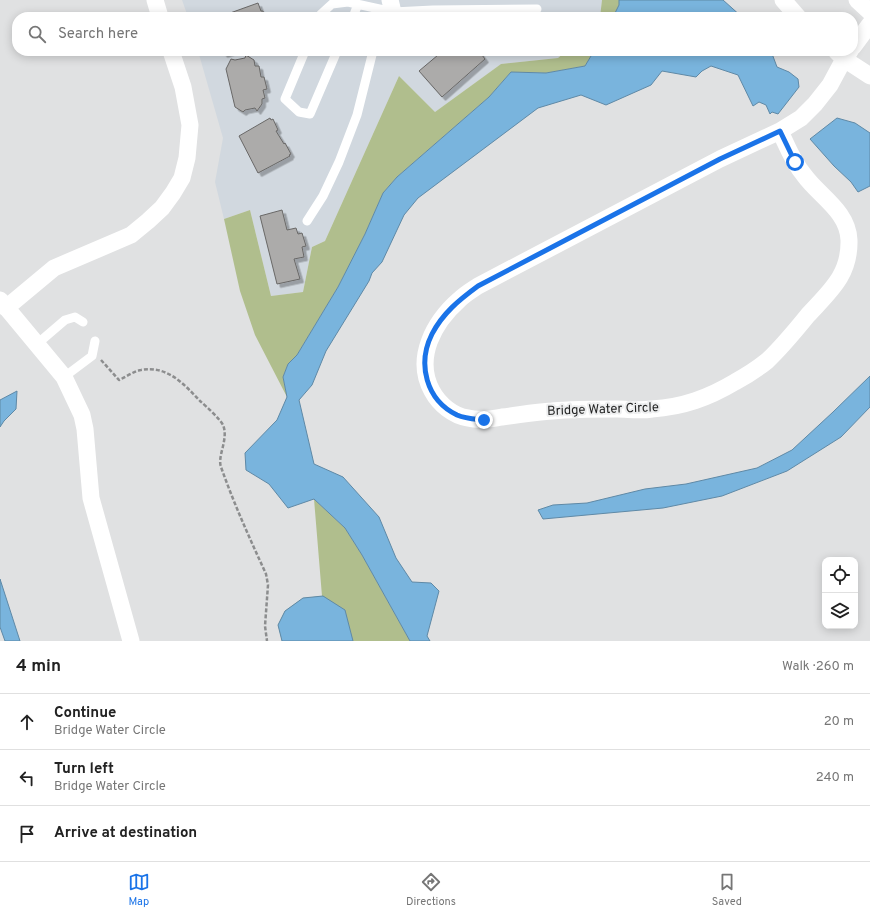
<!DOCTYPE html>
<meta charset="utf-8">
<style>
:root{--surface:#fff;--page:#f6f6f6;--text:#222;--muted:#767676;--line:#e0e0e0;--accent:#1a73e8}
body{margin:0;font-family:Overpass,sans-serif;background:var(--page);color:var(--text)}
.controls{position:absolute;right:12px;bottom:12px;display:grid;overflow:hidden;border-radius:8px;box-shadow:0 2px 10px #0003}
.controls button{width:36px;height:36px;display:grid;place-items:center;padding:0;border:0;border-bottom:1px solid var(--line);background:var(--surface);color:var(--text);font:20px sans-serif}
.stop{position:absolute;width:12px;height:12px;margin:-9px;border:3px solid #1a73e8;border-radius:50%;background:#fff}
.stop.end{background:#1a73e8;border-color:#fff;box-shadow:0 1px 4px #0008}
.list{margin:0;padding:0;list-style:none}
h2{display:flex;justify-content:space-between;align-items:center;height:52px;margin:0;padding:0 16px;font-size:17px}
h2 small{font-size:13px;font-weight:400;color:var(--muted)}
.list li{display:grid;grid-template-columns:26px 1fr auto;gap:12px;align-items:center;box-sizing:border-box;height:56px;padding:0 16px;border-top:1px solid var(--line)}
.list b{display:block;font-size:15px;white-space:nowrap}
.list p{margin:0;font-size:13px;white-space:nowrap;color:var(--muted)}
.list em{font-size:13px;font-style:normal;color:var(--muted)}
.icon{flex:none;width:22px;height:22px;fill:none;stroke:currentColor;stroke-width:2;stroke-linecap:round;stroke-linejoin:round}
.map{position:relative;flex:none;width:870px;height:641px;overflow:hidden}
.search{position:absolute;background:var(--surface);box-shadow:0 2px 10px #0003;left:12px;right:12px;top:12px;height:44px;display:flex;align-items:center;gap:10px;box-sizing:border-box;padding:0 14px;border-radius:16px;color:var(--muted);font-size:15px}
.sheet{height:220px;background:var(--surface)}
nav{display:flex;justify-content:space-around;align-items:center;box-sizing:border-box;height:56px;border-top:1px solid var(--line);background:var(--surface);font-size:11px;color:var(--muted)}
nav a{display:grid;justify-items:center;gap:2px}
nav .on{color:var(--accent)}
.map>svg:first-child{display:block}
.built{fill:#d1d8df}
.green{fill:#b0be8d}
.water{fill:#79b4dd;stroke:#5f89a6}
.building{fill:#acabaa;stroke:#696867;filter:url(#shadow)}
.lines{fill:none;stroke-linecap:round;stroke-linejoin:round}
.path{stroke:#8c8d8e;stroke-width:2.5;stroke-dasharray:4 2;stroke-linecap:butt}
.lane{stroke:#fff;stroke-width:9}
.street{stroke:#fff;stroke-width:17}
.route{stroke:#1a73e8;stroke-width:5}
.labels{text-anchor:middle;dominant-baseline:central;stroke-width:4;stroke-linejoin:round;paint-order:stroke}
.street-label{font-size:13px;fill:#232424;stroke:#edeeef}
</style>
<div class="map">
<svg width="870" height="641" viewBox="0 0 870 641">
<defs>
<filter id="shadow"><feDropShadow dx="3.5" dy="3.5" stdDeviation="0" flood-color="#0004"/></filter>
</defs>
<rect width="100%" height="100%" fill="#e0e1e2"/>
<path class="built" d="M182 0H602L600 17H188Z
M198 51H566L558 58 501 64 435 112 399 76 325 241 312 247 303 292 271 296 250 210 224 219 215 182 223 138Z"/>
<path class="green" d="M602 0H619V5L613 17H600Z
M566 51H594L585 66 546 73 511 72 489 97 397 177 383 193 365 234 338 287 297 355 288 364 283 377 287 397 255 335 240 291 224 219 250 210 271 296 303 292 312 247 325 241 399 76 435 112 501 64 558 58Z
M314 499 345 528 362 555 410 641H282L278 625 285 611 303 598 322 596Z"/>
<path class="water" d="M619 0H723L742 17H613L619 5Z
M594 51H771L777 67 789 72 798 79 799 87 778 114 772 112 770 114 766 105 759 102 753 106 738 75 711 66 702 71 696 77 662 71 651 85 606 105 581 95 538 108 418 198 404 215 382 262 372 273 369 281 326 351 312 385 299 400 314 464 343 477 379 517 396 558 412 582 431 583 439 591 427 636 430 641H410L362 555 345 528 314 499 288 508 269 484 246 470 245 453 277 420 287 397 283 377 288 364 297 355 338 287 365 234 383 193 397 177 489 97 511 72 546 73 585 66Z
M837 118 855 123 870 133V186L858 192 851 182 834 166 810 139Z
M870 376V407L841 437 787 471 722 496 663 508 543 519 538 510 553 505 587 503 645 489 686 484 757 468 792 450 833 412Z
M17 391 16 409 4 421 0 427V400Z
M0 579 20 641H5L0 627Z
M323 596 345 610 353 641H282L278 625 285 611 303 598Z"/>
<path class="building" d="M258 3 261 11H263L265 17H219Z
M222 51H233L224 54Z
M435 51H479L485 59 442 97 419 71 438 55Z
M246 55 254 60 255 66H259L261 77H264L267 89 263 90 265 98 262 99V104L257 111 255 108 245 110 243 112 235 107 226 69 231 59 235 60 245 58Z
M270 118 271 120 273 119 278 130 276 131 284 144 285 143 291 154 289 155 290 156 258 173 239 136Z
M282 210 287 230 296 228 298 234 302 233 306 246 302 247 304 257 294 259 300 279 277 284 260 216Z"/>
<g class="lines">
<path class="path" d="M101 360 119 380C126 377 134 371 141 370 167 365 184 384 200 401 206 406 220 419 223 425 229 439 217 456 221 467 234 504 250 539 266 574L268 585 265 626 267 641"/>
<path class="lane" d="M320 17 321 14 332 4 348 2 393 12 433 10 537 9
M353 17 358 4
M305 51 285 99 299 112 310 114 337 51
M307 221 323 196 339 162 357 115 373 51
M37 344 65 320 75 317 83 322
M64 377 92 356 95 341"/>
<path class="street" d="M155 0 160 17
M390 0 393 12
M783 0 798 17
M857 0 870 12
M853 47 870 24
M836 51 844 59 870 76
M780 131C787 146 793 162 804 175 819 196 848 211 849 240 850 275 830 291 808 315 795 331 782 347 767 361 757 369 746 376 735 382 708 398 683 407 652 409 640 411 628 409 617 409 595 409 574 409 552 411 535 412 519 415 502 417 491 419 479 421 468 418 453 416 439 404 432 391 414 358 434 322 459 300 465 294 472 290 478 286L720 159Z
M780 131 801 118 815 104 830 85 844 59 850 51
M0 300 64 377 82 415 85 429 91 498 131 641
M6 308 54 268 131 235 148 221 162 208 173 193 182 178 187 158 190 125 183 87 171 51"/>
</g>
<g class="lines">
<path class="route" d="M484 420C475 419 466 419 457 415 426 400 417 364 432 334 443 313 459 300 478 286L720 159 780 131 795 162"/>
</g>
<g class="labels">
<g class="street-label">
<text transform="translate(603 410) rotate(-2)">Bridge Water Circle</text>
</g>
</g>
</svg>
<div class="controls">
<button><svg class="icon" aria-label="locate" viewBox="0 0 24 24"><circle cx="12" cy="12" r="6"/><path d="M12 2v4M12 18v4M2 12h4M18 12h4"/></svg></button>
<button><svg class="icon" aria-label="layers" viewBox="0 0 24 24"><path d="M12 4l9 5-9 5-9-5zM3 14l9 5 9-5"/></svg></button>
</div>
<div class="stop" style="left:795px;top:162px"></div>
<div class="stop end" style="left:484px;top:420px"></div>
<div class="search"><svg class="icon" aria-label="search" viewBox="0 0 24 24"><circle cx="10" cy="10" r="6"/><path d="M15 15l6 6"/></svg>Search here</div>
</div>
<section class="sheet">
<h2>4 min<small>Walk · 260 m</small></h2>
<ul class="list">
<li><svg class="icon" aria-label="ahead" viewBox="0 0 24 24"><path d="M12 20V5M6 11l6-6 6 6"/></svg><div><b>Continue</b><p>Bridge Water Circle</p></div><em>20 m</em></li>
<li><svg class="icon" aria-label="left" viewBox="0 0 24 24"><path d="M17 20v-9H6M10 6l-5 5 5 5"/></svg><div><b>Turn left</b><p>Bridge Water Circle</p></div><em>240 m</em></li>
<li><svg class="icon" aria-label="arrive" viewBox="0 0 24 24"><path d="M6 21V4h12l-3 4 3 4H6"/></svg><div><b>Arrive at destination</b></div></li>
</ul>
</section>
<nav>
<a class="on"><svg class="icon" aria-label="map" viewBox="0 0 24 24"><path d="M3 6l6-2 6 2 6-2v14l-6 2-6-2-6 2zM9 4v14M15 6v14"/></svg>Map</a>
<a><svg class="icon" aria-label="directions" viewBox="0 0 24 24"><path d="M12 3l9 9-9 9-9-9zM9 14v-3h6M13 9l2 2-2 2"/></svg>Directions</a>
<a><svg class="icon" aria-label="saved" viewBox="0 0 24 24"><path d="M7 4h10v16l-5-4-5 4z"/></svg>Saved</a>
</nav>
